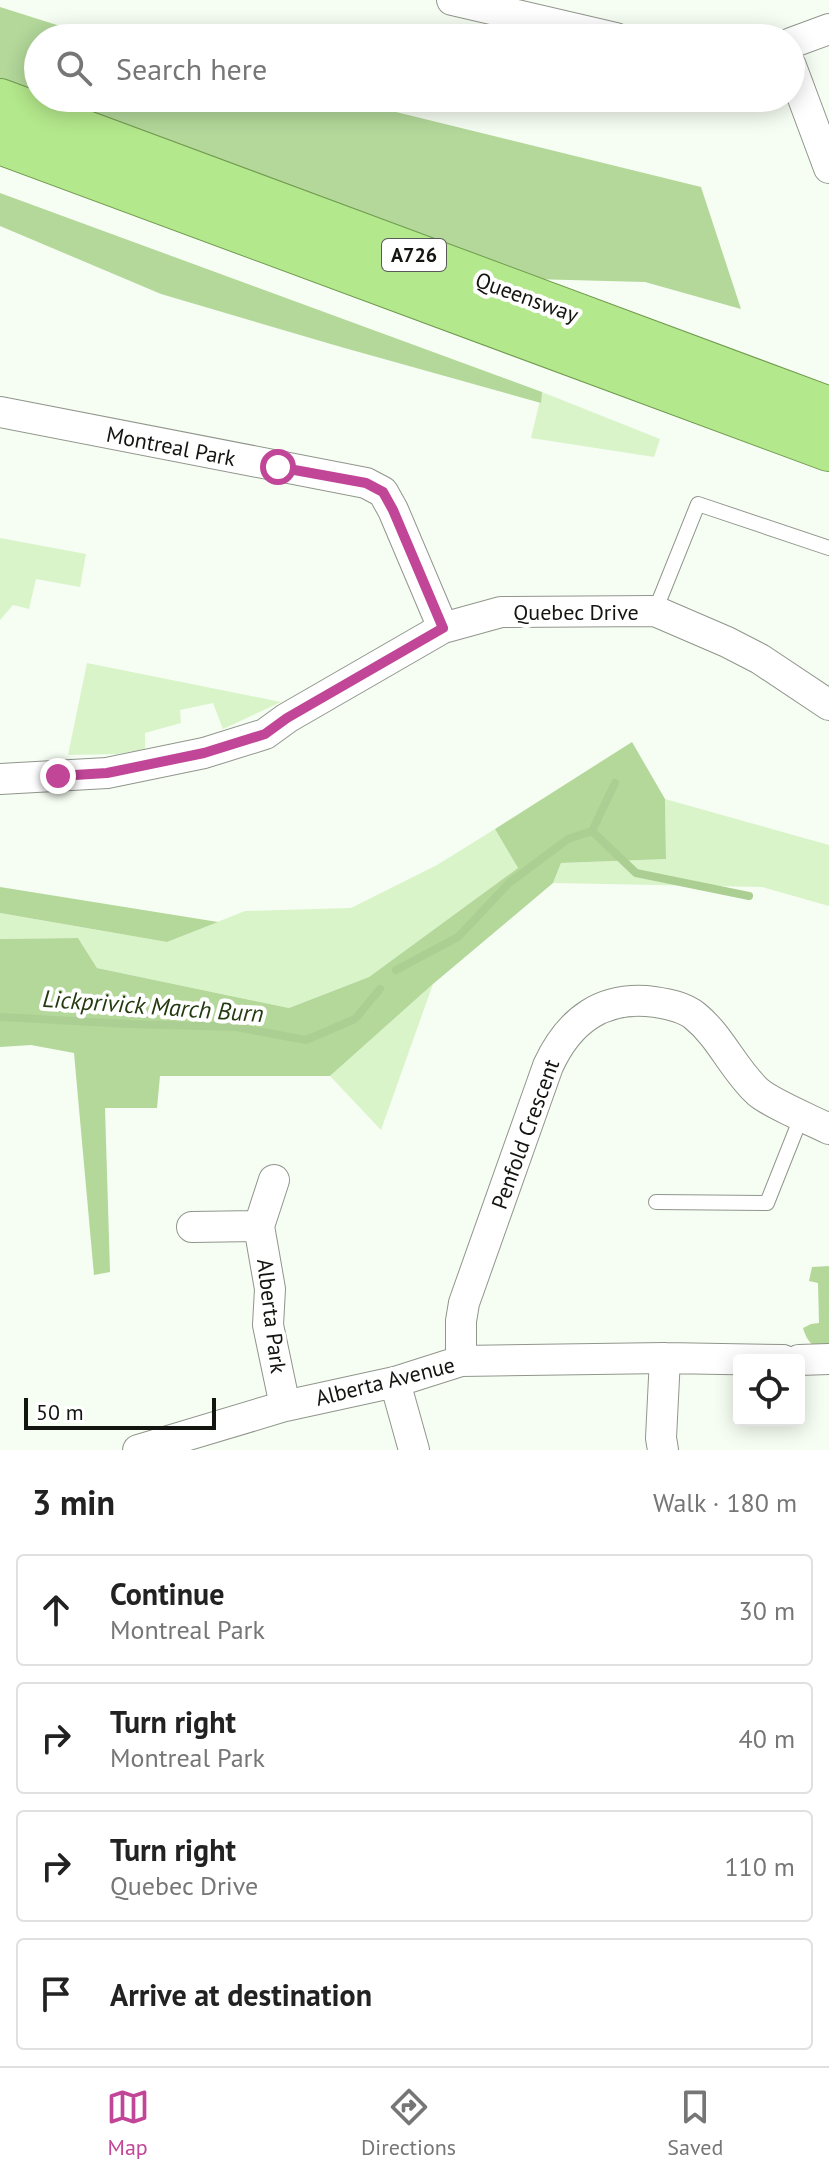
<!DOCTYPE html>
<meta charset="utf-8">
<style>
:root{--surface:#fff;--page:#f2f2f2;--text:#222;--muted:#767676;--line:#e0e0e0;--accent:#c14698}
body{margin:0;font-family:"PT Sans",sans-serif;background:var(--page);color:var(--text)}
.controls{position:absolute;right:24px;bottom:24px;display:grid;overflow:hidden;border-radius:8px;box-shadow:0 4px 20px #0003}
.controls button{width:72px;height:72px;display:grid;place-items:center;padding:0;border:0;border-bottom:2px solid var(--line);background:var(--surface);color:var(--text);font:40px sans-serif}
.scale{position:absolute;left:24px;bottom:20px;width:192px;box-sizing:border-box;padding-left:8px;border:4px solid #131511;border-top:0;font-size:22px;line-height:28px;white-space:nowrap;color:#131511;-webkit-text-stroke:6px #fff;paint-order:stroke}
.stop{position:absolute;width:24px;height:24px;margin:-18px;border:6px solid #c14698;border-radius:50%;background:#fff}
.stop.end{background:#c14698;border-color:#fff;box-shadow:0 2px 8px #0008}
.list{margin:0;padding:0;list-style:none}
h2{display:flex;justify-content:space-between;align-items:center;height:104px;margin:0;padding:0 32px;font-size:34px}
h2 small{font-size:26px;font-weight:400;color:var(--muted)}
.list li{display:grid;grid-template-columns:52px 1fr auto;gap:24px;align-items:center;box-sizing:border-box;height:112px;margin:0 16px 16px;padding:0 16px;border:2px solid var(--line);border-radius:8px}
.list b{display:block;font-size:30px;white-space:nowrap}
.list p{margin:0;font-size:26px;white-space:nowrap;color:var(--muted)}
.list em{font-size:26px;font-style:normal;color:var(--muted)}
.icon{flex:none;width:44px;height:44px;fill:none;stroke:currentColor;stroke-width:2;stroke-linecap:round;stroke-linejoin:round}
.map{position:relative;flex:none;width:829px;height:1450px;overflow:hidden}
.search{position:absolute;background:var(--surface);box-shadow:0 4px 20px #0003;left:24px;right:24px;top:24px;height:88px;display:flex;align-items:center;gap:20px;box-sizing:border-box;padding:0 28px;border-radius:44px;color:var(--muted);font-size:30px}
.sheet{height:616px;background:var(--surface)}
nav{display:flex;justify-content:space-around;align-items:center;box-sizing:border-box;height:112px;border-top:2px solid var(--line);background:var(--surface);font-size:22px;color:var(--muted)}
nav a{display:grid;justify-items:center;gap:4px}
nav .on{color:var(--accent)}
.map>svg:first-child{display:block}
.green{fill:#daf4ca}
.forest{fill:#b3d89a}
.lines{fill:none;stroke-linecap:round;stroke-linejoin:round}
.stream{stroke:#abcf92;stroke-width:8}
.service-casing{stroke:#90968c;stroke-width:16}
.minor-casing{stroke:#90968c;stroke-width:32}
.trunk-casing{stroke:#709a4f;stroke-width:46}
.service{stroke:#fff;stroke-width:14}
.minor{stroke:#fff;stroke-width:30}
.trunk{stroke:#b4e88c;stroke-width:44}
.route{stroke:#c14698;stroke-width:10}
.labels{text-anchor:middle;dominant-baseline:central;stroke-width:8;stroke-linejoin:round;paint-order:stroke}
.shield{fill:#fff;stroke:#5a5b58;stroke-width:2}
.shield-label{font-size:20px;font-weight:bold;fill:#131511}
.street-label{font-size:22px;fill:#131511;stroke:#fff}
.water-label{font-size:24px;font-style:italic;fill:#233a0f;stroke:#fff}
</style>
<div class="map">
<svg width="829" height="1450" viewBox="0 0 829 1450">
<rect width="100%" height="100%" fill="#f6fdf2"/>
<path class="green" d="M542 392 660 439 654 457 531 438Z
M0 538 86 554 80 587 36 579 29 609 13 605 0 620Z
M87 663 281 702 223 729 213 703 180 710 181 723 145 733V749L117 754 68 755Z
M665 799 829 845V906L762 887 553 883 561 863 666 859Z
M495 829 518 868 369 977 289 1008 97 968 78 938 0 939V913L167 942 245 911 351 908 437 865Z
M433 984 381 1130 330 1076Z"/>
<path class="forest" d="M0 7 98 38H38V94L0 79Z
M50 98H339L701 187 741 309 645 282 532 279Z
M0 193 542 392 541 403 341 347 161 294 0 226Z
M632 742 665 799 666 859 561 863 553 883 433 984 330 1076H160L157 1108H105L110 1272 94 1275 74 1053 31 1045 0 1047V939L78 938 97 968 289 1008 369 977 518 868 495 829Z
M0 887 218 922 167 942 0 913Z
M829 1266V1350C814 1350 807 1342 803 1328L811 1324 819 1323 818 1283 809 1281 812 1267Z"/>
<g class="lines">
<path class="stream" d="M592 831 615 783
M396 970 458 937 509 883 568 839 592 831 636 873 749 896
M0 1017 130 1024 236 1027 306 1040 355 1019 380 989"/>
<g class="service-casing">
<path id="service" d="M655 611 698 504 829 548
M656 1202 767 1203 802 1115"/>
</g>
<g class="minor-casing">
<path id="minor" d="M452 0 616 38
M791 43 829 29
M791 66 829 168
M0 412 366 483 383 492 393 510 443 628
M0 779 107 773 204 753 265 734 287 718 443 628 501 612 655 611 727 642 760 659 829 705
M274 1180 259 1226 270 1289 268 1325 285 1406
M192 1227 259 1226
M799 1360 829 1359
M461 1361V1321L464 1303 548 1066C569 1020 603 995 655 1002 668 1004 684 1007 695 1016 721 1037 733 1069 758 1092 772 1104 811 1120 829 1129
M395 1382 414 1450
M138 1450 285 1406 395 1382 461 1361 665 1358 783 1360
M663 1450 661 1438 665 1358"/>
</g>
<g class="trunk-casing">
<path id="trunk" d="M0 101 829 409
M0 142 829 449"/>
</g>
<use href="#service" class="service"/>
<use href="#minor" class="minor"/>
<use href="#trunk" class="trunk"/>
</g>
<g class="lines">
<path class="route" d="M58 776 107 773 204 753 265 734 287 718 443 628 393 510 383 492 366 483 278 467"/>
</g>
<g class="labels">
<rect class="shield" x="382" y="239" width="64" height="32" rx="6"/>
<g class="shield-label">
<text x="414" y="255">A726</text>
</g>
<g class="street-label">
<text transform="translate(527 297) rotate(20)">Queensway</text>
<text transform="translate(171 446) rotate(11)">Montreal Park</text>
<text x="576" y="612">Quebec Drive</text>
<text transform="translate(525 1134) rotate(-70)">Penfold Crescent</text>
<text transform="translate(272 1316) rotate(83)">Alberta Park</text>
<text transform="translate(385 1381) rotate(-14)">Alberta Avenue</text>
</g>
<g class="water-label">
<text transform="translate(153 1006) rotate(4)">Lickprivick March Burn</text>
</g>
</g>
</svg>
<div class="controls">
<button><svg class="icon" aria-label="locate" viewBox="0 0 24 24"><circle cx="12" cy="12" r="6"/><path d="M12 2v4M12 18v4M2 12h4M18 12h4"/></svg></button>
</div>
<div class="scale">50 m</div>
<div class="stop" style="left:278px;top:467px"></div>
<div class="stop end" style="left:58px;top:776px"></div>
<div class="search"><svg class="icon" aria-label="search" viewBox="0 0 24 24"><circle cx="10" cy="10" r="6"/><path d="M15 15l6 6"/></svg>Search here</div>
</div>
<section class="sheet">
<h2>3 min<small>Walk · 180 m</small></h2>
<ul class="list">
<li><svg class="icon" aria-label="ahead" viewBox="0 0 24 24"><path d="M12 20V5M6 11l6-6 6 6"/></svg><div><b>Continue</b><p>Montreal Park</p></div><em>30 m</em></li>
<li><svg class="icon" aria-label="right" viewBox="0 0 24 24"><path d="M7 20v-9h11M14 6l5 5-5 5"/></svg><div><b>Turn right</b><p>Montreal Park</p></div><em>40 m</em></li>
<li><svg class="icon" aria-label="right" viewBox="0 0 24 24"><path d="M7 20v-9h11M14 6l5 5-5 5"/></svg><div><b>Turn right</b><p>Quebec Drive</p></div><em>110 m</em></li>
<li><svg class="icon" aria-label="arrive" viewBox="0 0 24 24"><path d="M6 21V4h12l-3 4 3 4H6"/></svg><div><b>Arrive at destination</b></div></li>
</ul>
</section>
<nav>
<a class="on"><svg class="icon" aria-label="map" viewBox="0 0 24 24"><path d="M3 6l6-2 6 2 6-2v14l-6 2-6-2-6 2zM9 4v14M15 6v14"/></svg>Map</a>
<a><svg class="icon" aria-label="directions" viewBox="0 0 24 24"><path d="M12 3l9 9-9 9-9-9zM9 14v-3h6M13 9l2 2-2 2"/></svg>Directions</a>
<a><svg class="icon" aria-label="saved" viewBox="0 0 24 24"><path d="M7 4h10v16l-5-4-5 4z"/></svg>Saved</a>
</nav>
